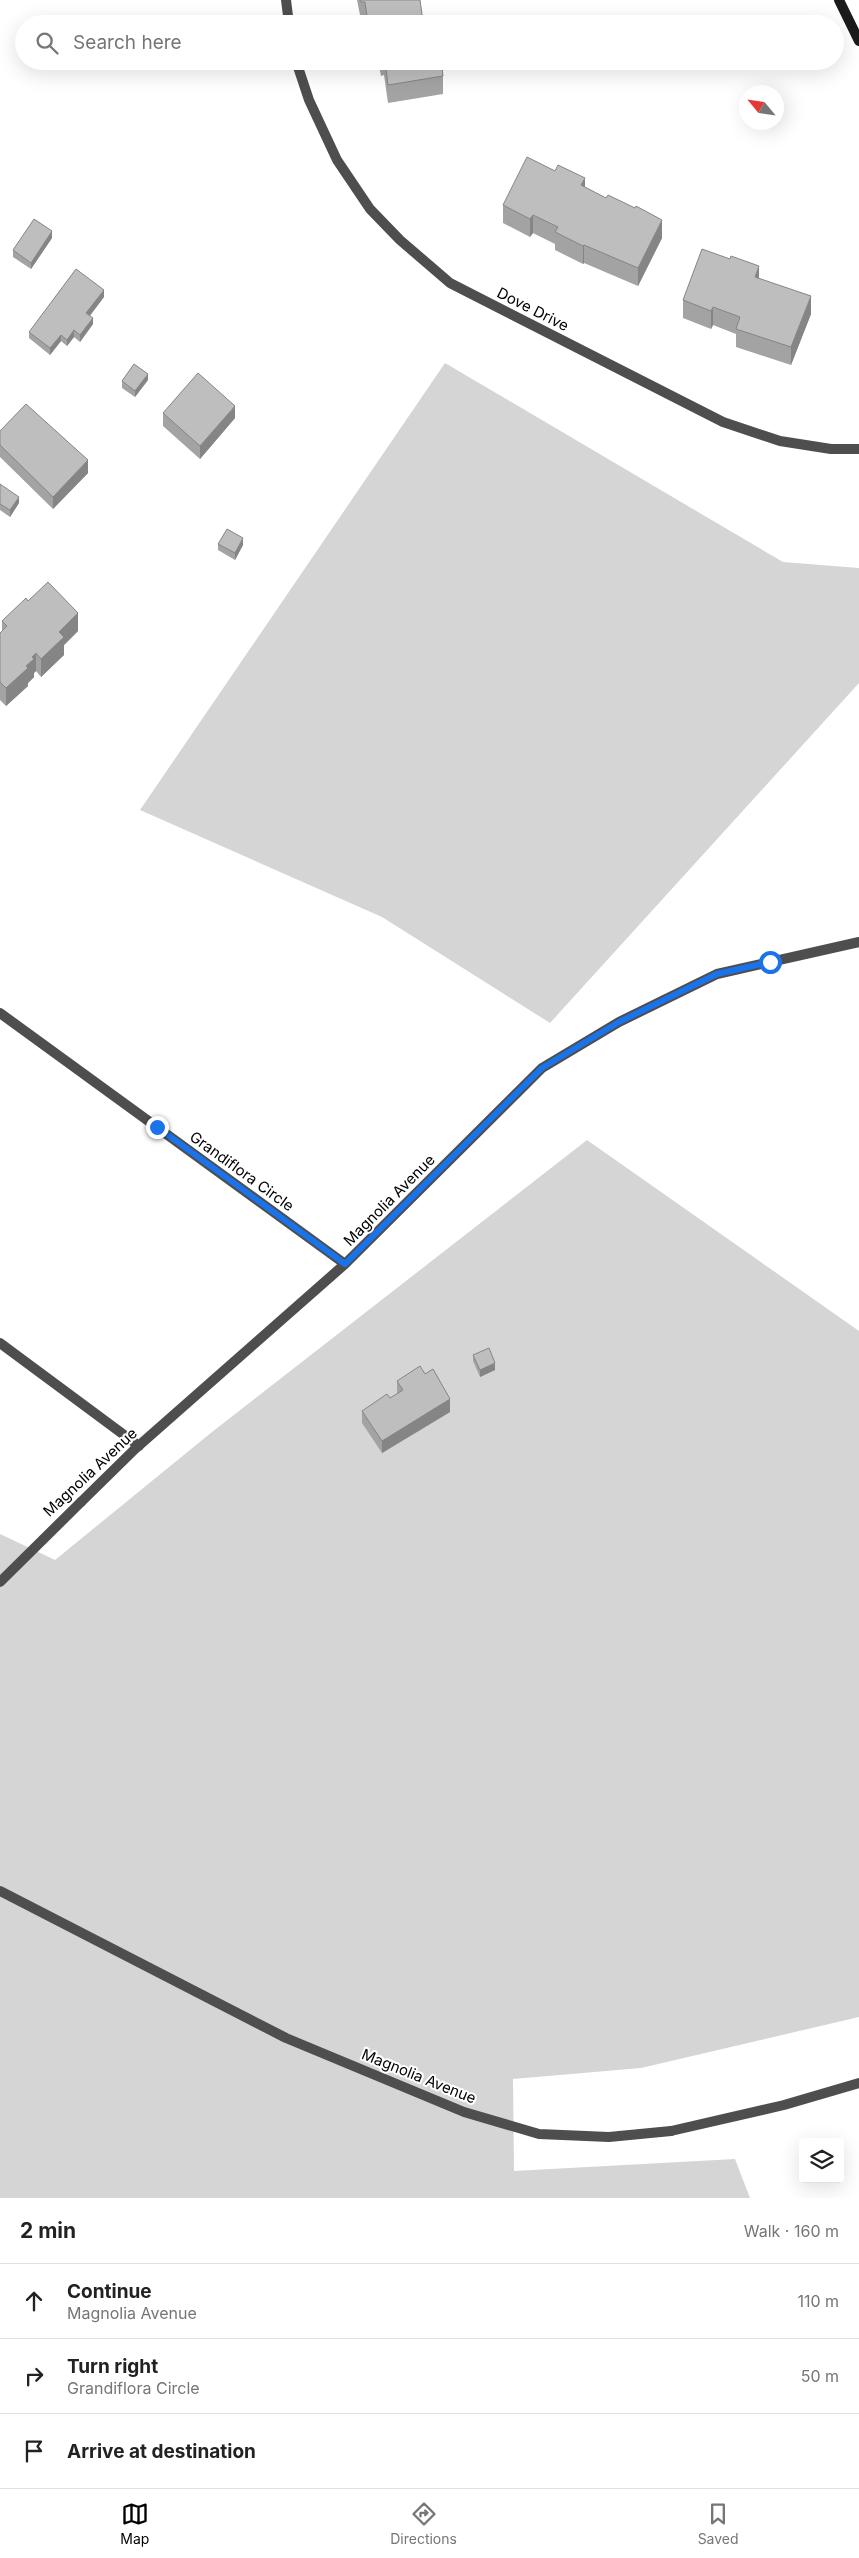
<!DOCTYPE html>
<meta charset="utf-8">
<style>
:root{--surface:#fff;--page:#f2f2f2;--text:#222;--muted:#767676;--line:#e0e0e0;--accent:#000}
body{margin:0;font-family:Inter,sans-serif;background:var(--page);color:var(--text)}
.controls{position:absolute;right:15px;bottom:15px;display:grid;overflow:hidden;border-radius:5px;box-shadow:0 5px 20px #0002}
.controls button{width:45px;height:45px;display:grid;place-items:center;padding:0;border:0;border-bottom:1px solid var(--line);background:var(--surface);color:var(--text);font:25px sans-serif}
.compass{position:absolute;left:739px;top:85px;width:45px;height:45px;border-radius:50%;background:var(--surface);box-shadow:0 5px 20px #0002;rotate:299deg}
.stop{position:absolute;width:15px;height:15px;margin:-11px;border:4px solid #1a73e8;border-radius:50%;background:#fff}
.stop.end{background:#1a73e8;border-color:#fff;box-shadow:0 1px 5px #0008}
.list{margin:0;padding:0;list-style:none}
h2{display:flex;justify-content:space-between;align-items:center;height:65px;margin:0;padding:0 20px;font-size:21px}
h2 small{font-size:16px;font-weight:400;color:var(--muted)}
.list li{display:grid;grid-template-columns:32px 1fr auto;gap:15px;align-items:center;box-sizing:border-box;height:75px;padding:0 20px;border-top:1px solid var(--line)}
.list b{display:block;font-size:19px;white-space:nowrap}
.list p{margin:0;font-size:16px;white-space:nowrap;color:var(--muted)}
.list em{font-size:16px;font-style:normal;color:var(--muted)}
.icon{flex:none;width:28px;height:28px;fill:none;stroke:currentColor;stroke-width:2;stroke-linecap:round;stroke-linejoin:round}
.map{position:relative;flex:none;width:859px;height:2198px;overflow:hidden}
.search{position:absolute;background:var(--surface);box-shadow:0 5px 20px #0002;left:15px;right:15px;top:15px;height:55px;display:flex;align-items:center;gap:12px;box-sizing:border-box;padding:0 18px;border-radius:28px;color:var(--muted);font-size:19px}
.sheet{height:290px;background:var(--surface)}
nav{display:flex;justify-content:space-around;align-items:center;box-sizing:border-box;height:70px;border-top:1px solid var(--line);background:var(--surface);font-size:14px;color:var(--muted)}
nav a{display:grid;justify-items:center;gap:2px}
nav .on{color:var(--accent)}
.map>svg:first-child{display:block}
.green{fill:#d5d5d5}
.lines{fill:none;stroke-linecap:round;stroke-linejoin:round}
.lane{stroke:#4e4e4e;stroke-width:10}
.street{stroke:#4e4e4e;stroke-width:10}
.secondary{stroke:#1b1b1b;stroke-width:10}
.wall{fill:#a3a3a3}
.shaded-wall{fill:#858585}
.building{fill:#bebebe;stroke:#858585}
.route{stroke:#1a73e8;stroke-width:6}
.labels{text-anchor:middle;dominant-baseline:central;stroke-width:4;stroke-linejoin:round;paint-order:stroke}
.street-label{font-size:15px;fill:#000;stroke:#fff}
</style>
<div class="map">
<svg width="859" height="2198" viewBox="0 0 859 2198">
<rect width="100%" height="100%" fill="#fff"/>
<path class="green" d="M445 363 783 562 859 568V683L550 1023 382 917 140 810Z
M587 1140 859 1331V2017L641 2068 513 2079 514 2171 735 2159 750 2198H0V1534L55 1560 212 1432Z"/>
<g class="lines">
<path class="lane" d="M0 1582 81 1502
M0 1891 286 2038 464 2112 539 2134 609 2137 671 2131"/>
<path class="street" d="M286 0 289 24
M296 61 309 100 337 160 370 209 400 240 450 283 723 422 780 441 831 449H859
M0 1013 345 1264
M0 1343 139 1446
M81 1502 135 1449 345 1264 542 1068 619 1022 717 974 859 942
M671 2131 784 2105 859 2083"/>
<path class="secondary" d="M839 0 859 41"/>
</g>
<path class="wall" d="M357 0H420L423 21 428 24H365V20H361Z
M378 61H441L443 76V94L388 103 384 75 381 76Z
M585 187 662 238 638 286 584 263 583 264 555 250V244L533 233 530 237 503 223V205Z
M52 238 31 269 13 257V250Z
M759 279 811 314 791 365 736 347V334L713 325 711 329 683 318V300Z
M104 297 90 316 93 324 80 342 74 337 67 346 61 341 50 355 29 338V332Z
M148 380 135 397 122 388V381Z
M163 413 235 418 200 459 163 426Z
M0 431 88 473 53 509 0 457Z
M0 484 19 503 10 517 0 510Z
M218 544 243 545 235 560 218 550Z
M28 601 78 631 64 645V655L41 677 36 671 34 673V677L28 683V686L6 706 0 700V633L2 631V621Z
M473 1355 495 1370 480 1377 473 1361Z
M397 1381 450 1412 382 1453 362 1423V1411L390 1398 397 1394Z"/>
<path class="shaded-wall" d="M585 178V196L581 185Z
M533 215V233L530 237V219Z
M662 220V238L638 286V268Z
M52 231V238L31 269V263Z
M584 245V263L583 264V246Z
M759 266V284L755 277Z
M104 290V297L86 320V313Z
M811 296V314L791 365V347Z
M713 307V325L711 329V311Z
M93 318V324L80 342V335Z
M74 330V337L67 346V340Z
M61 335V341L50 355V348Z
M148 374V380L135 397V391Z
M235 406V418L200 459V446Z
M88 460V473L53 509V497Z
M19 497V503L10 517V510Z
M243 538V545L235 560V553Z
M78 613V631L64 645V655L41 677V659L59 632Z
M36 653V671L34 673V677L28 683V686L6 706V688L26 666 32 657Z
M495 1363V1370L480 1377V1370Z
M450 1399V1412L382 1453V1441Z"/>
<path class="building" d="M360 0H420L423 21H428V24H368L365 2H361Z
M385 61H441L443 76 388 85Z
M527 157 555 171 558 165 585 178 581 185 606 198 608 195 635 208 636 206 662 220 638 268 584 245 583 246 555 232 558 227 533 215 530 219 503 205Z
M34 219 52 231 31 263 13 250Z
M702 249 730 259 731 256 759 266 755 277 811 296 791 347 736 329 740 317 713 307 711 311 683 300Z
M76 269 104 290 86 313 93 318 80 335 74 330 67 340 61 335 50 348 29 332Z
M134 364 148 374 135 391 122 381Z
M198 373 235 406 200 446 163 413Z
M26 404 88 460 53 497 0 445V431Z
M0 484 19 497 10 510 0 504Z
M227 529 243 538 235 553 218 544Z
M48 582 78 613 59 632 64 637 41 659 36 653 32 657 34 659 26 666 28 668 6 688 0 682V633L7 626 2 621 26 598 28 601Z
M489 1348 495 1363 480 1370 473 1355Z
M420 1366 425 1374 433 1369 450 1399 382 1441 362 1411 387 1394 390 1398 403 1390 397 1381Z"/>
<g class="lines">
<path class="route" d="M157 1127 345 1264 542 1068 619 1022 717 974 770 962"/>
</g>
<g class="labels">
<g class="street-label">
<text transform="translate(533 309) rotate(27)">Dove Drive</text>
<text transform="translate(242 1171) rotate(36)">Grandiflora Circle</text>
<text transform="translate(389 1200) rotate(-45)">Magnolia Avenue</text>
<text transform="translate(90 1472) rotate(-43)">Magnolia Avenue</text>
<text transform="translate(419 2076) rotate(22)">Magnolia Avenue</text>
</g>
</g>
</svg>
<div class="controls">
<button><svg class="icon" aria-label="layers" viewBox="0 0 24 24"><path d="M12 4l9 5-9 5-9-5zM3 14l9 5 9-5"/></svg></button>
</div>
<svg class="compass" viewBox="-18 -18 36 36"><path d="M0-13l5 13h-10z" fill="#e53935"/><path d="M0 13l5-13h-10z" fill="#767676"/></svg>
<div class="stop" style="left:770px;top:962px"></div>
<div class="stop end" style="left:157px;top:1127px"></div>
<div class="search"><svg class="icon" aria-label="search" viewBox="0 0 24 24"><circle cx="10" cy="10" r="6"/><path d="M15 15l6 6"/></svg>Search here</div>
</div>
<section class="sheet">
<h2>2 min<small>Walk · 160 m</small></h2>
<ul class="list">
<li><svg class="icon" aria-label="ahead" viewBox="0 0 24 24"><path d="M12 20V5M6 11l6-6 6 6"/></svg><div><b>Continue</b><p>Magnolia Avenue</p></div><em>110 m</em></li>
<li><svg class="icon" aria-label="right" viewBox="0 0 24 24"><path d="M7 20v-9h11M14 6l5 5-5 5"/></svg><div><b>Turn right</b><p>Grandiflora Circle</p></div><em>50 m</em></li>
<li><svg class="icon" aria-label="arrive" viewBox="0 0 24 24"><path d="M6 21V4h12l-3 4 3 4H6"/></svg><div><b>Arrive at destination</b></div></li>
</ul>
</section>
<nav>
<a class="on"><svg class="icon" aria-label="map" viewBox="0 0 24 24"><path d="M3 6l6-2 6 2 6-2v14l-6 2-6-2-6 2zM9 4v14M15 6v14"/></svg>Map</a>
<a><svg class="icon" aria-label="directions" viewBox="0 0 24 24"><path d="M12 3l9 9-9 9-9-9zM9 14v-3h6M13 9l2 2-2 2"/></svg>Directions</a>
<a><svg class="icon" aria-label="saved" viewBox="0 0 24 24"><path d="M7 4h10v16l-5-4-5 4z"/></svg>Saved</a>
</nav>
